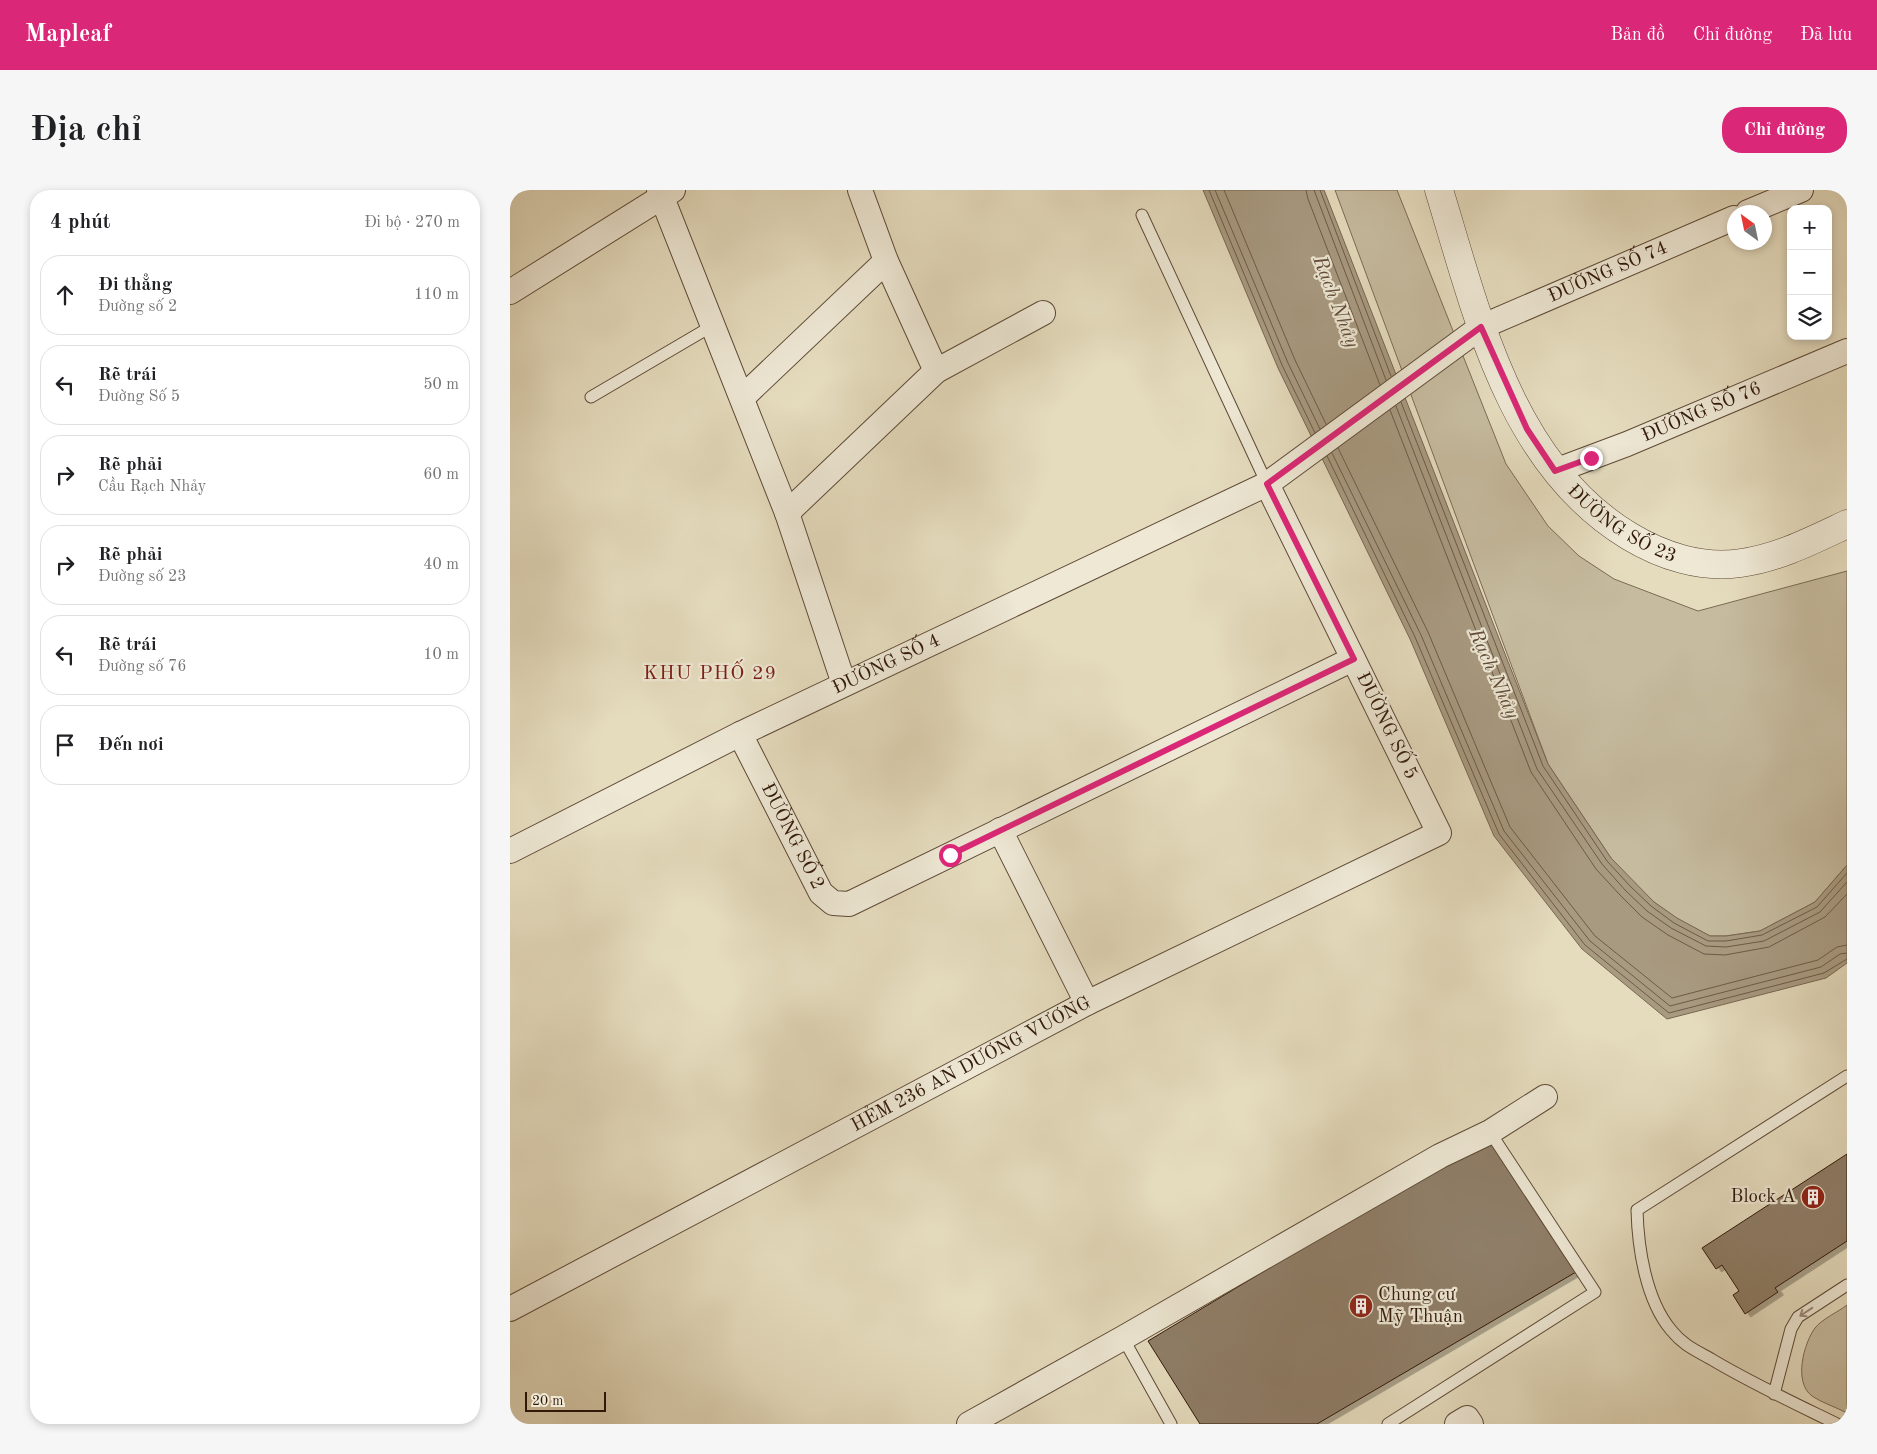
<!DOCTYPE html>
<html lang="vi">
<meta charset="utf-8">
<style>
:root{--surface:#fff;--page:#f6f6f6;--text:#202124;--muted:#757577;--line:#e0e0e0;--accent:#db2777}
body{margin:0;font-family:"Old Standard TT",serif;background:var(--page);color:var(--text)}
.controls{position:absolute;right:15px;top:15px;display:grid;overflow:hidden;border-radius:10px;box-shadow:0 2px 8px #0003}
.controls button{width:45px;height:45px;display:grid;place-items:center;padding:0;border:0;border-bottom:1px solid var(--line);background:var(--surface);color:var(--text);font:25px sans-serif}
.compass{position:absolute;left:1217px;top:15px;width:45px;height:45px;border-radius:50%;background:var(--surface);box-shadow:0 2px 8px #0003;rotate:327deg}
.scale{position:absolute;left:15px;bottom:12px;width:81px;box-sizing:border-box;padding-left:5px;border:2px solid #31190a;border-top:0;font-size:14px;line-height:18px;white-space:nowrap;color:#31190a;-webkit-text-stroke:4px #eee8d5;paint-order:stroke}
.stop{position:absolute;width:15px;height:15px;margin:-11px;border:4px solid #db2777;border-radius:50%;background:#fff}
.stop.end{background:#db2777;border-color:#fff;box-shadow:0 1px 5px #0008}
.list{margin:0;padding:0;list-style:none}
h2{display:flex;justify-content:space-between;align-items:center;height:65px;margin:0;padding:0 20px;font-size:21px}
h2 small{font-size:16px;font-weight:400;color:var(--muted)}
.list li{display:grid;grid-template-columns:32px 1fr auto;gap:15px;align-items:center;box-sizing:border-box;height:80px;margin:0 10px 10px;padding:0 10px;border:1px solid var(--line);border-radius:20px}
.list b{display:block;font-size:19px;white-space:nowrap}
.list p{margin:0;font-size:16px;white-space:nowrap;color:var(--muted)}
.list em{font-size:16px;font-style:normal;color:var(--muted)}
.icon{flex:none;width:28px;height:28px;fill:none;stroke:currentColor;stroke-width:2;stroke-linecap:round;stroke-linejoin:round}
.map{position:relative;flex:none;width:1337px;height:1234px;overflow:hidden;border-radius:20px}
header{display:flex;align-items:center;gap:30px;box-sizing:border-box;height:70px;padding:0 25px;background:var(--accent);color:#fff}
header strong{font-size:24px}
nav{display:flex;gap:28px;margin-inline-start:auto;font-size:18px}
.intro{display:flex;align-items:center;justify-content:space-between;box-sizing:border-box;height:120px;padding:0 30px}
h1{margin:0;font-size:35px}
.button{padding:12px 22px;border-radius:20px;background:var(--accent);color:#fff;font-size:18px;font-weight:700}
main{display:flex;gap:30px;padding:0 30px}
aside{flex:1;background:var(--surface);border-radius:20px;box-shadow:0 2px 8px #0003}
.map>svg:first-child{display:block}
.green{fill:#c6bb9f;stroke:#7c6a54}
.water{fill:#a89a81;stroke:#786651}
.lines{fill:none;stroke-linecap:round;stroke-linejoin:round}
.shore{stroke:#6c5a46;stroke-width:1}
.building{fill:#8f7e68;stroke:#31190a;filter:url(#shadow)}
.service-casing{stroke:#5e4a37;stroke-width:13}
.minor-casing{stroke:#5e4a37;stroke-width:26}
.tertiary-casing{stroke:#5e4a37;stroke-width:29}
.service{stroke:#eee8d5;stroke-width:11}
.minor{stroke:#eee8d5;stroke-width:24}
.tertiary{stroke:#eee8d5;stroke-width:28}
.oneway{stroke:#998b7a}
.route{stroke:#db2777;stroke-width:6}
.labels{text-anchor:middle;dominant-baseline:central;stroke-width:4.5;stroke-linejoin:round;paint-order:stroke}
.street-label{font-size:19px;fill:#31190a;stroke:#eee8d5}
.poi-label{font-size:19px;fill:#31190a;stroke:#eee8d5;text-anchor:end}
.water-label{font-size:20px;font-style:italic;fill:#614d3a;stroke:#eee8d5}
.neighbourhood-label{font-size:20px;letter-spacing:1px;fill:#7a1f14;stroke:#eee8d5}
</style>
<header>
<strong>Mapleaf</strong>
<nav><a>Bản đồ</a><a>Chỉ đường</a><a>Đã lưu</a></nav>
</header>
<div class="intro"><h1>Địa chỉ</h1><a class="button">Chỉ đường</a></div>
<main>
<aside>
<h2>4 phút<small>Đi bộ · 270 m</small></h2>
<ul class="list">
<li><svg class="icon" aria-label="ahead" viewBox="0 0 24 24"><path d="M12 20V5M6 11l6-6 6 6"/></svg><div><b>Đi thẳng</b><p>Đường số 2</p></div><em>110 m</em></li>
<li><svg class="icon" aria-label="left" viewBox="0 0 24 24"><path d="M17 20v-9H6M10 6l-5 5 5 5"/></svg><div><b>Rẽ trái</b><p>Đường Số 5</p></div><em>50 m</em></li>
<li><svg class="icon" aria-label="right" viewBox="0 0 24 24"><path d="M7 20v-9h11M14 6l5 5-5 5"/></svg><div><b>Rẽ phải</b><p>Cầu Rạch Nhảy</p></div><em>60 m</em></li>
<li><svg class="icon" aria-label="right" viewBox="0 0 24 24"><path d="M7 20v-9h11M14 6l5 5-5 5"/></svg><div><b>Rẽ phải</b><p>Đường số 23</p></div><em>40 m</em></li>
<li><svg class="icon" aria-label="left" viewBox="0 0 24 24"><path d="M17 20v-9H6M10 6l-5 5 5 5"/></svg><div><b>Rẽ trái</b><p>Đường số 76</p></div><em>10 m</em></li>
<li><svg class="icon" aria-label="arrive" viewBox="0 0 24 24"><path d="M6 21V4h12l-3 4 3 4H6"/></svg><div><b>Đến nơi</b></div></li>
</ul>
</aside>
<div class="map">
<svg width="1337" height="1234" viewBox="0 0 1337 1234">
<defs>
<filter id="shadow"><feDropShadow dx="5.5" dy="3" stdDeviation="0" flood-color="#0004"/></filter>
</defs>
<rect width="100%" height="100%" fill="#e5dcbe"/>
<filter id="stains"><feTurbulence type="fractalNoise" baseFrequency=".004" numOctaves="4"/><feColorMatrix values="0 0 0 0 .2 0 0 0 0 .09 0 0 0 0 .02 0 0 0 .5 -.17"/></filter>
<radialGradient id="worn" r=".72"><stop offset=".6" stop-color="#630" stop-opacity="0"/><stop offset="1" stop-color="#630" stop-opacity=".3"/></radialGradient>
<path class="green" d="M825 0H887L996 274 1038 336 1069 366 1104 389 1188 421 1337 381V675L1305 712 1250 741 1216 746H1200L1166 728 1144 712 1123 692 1101 668 1038 574Z
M1337 1115V1223C1326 1217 1312 1213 1302 1206 1283 1192 1294 1153 1305 1138 1312 1129 1328 1122 1337 1115Z"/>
<path class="water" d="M693 0H814L1038 574 1101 668 1144 712 1167 728 1200 746H1216L1250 741 1305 712 1337 675V773L1316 788 1157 829 1072 759 984 646 900 449 768 178Z"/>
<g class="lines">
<path class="shore" d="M699 0 772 175 805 243
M705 0 778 173 810 239
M714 0 785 170 816 234
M796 0 798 9 870 195
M804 0 876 190
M810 0 881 186
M891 212 1033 576 1097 671 1120 696 1141 716 1164 733 1198 751H1216L1252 745 1307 717 1337 683
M886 216 1027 579 1092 674 1115 700 1137 721 1161 738 1196 756 1216 757 1254 751 1310 722 1337 692
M880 220 1021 582 1086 679 1110 705 1132 727 1158 745 1194 764 1215 765 1259 757 1315 727 1337 704
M828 258 918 442 1000 637 1085 746 1162 808 1308 770 1327 757 1337 755
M822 263 911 445 994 641 1080 751 1160 816 1311 777 1330 764 1337 763
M817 266 905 447 989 644 1075 755 1159 823 1314 783 1337 769"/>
</g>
<path class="building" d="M977 947 1066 1082 807 1234H690L638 1151Z
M1337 964V1051L1265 1098 1268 1102 1235 1124 1223 1105 1229 1101 1212 1075 1206 1079 1192 1058Z"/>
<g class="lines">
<g class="service-casing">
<path id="service" d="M632 25 757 294
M81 207 202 136
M613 1148 661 1234
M1264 1204 1281 1139 1288 1127 1337 1095
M878 1234 1085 1102 980 942
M1327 1234C1284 1213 1241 1193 1201 1169 1185 1160 1173 1155 1161 1140 1136 1110 1128 1059 1127 1020L1337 886"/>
</g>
<g class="minor-casing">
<g id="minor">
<path d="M149 0 277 323 334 494"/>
<path d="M350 0 376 71 426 181"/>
<path d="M1238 22 1291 0"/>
<path d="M0 102 163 0"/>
<path d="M233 207 376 71"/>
<path id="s1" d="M1045 281 1117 254 1337 161"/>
<path d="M277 323 426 181 533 123"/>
<path id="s2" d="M230 544 311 703 323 713 339 714 843 469"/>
<path d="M490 640 577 813"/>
<path id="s3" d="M0 661 230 544 757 294 971 137 1224 28"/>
<path id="s4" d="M0 1119 577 813 929 643 757 294"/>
<path d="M459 1234 613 1148 930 966 980 942 1035 907"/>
<path d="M947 1234 957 1228 961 1234"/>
</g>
</g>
<g class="tertiary-casing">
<g id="tertiary">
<path id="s5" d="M929 0C967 124 1000 274 1119 346 1152 366 1192 379 1231 373 1268 368 1303 350 1337 334"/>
</g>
</g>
<use href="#service" class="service"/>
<use href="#minor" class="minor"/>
<use href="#tertiary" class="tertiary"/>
</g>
<defs><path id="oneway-shaft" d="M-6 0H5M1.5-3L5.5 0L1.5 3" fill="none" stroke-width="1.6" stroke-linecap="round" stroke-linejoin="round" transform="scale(1.25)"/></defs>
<use class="oneway" href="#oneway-shaft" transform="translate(1296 1122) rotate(146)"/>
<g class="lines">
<path class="route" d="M440 665 844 469 757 294 971 137 1017 239 1045 281 1081 268"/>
</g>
<defs>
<g id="building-disc" transform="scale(1.25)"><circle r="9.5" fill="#8f2418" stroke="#eee8d5"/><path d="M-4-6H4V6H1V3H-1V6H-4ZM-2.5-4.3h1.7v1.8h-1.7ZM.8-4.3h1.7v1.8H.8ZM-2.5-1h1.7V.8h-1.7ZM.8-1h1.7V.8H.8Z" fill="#fff"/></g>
</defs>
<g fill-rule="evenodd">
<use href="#building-disc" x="1303" y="1007"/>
<use href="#building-disc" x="851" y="1116"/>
</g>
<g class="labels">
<g class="street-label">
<text stroke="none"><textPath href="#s3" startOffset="1245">ĐƯỜNG SỐ 74</textPath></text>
<text stroke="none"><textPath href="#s1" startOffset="158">ĐƯỜNG SỐ 76</textPath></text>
<text stroke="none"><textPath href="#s5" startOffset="392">ĐƯỜNG SỐ 23</textPath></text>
<text stroke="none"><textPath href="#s3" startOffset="420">ĐƯỜNG SỐ 4</textPath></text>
<text transform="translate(876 536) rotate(64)">ĐƯỜNG SỐ 5</text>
<text stroke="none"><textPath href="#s2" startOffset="115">ĐƯỜNG SỐ 2</textPath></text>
<text stroke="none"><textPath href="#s4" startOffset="522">HẺM 236 AN DƯƠNG VƯƠNG</textPath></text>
</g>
<g class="poi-label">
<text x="1286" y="1007">Block A</text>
<text x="868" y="1105" text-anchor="start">Chung cư<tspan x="868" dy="22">Mỹ Thuận</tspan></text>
</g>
<g class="water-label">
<text transform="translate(825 112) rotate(69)">Rạch Nhảy</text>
<text transform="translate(983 484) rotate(66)">Rạch Nhảy</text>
</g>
<g class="neighbourhood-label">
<text x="200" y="484">KHU PHỐ 29</text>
</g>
</g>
<rect width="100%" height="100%" filter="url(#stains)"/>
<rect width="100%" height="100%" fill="url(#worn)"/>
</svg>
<div class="controls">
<button>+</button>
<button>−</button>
<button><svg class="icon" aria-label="layers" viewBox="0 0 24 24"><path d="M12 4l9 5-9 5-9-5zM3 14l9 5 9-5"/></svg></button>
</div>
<svg class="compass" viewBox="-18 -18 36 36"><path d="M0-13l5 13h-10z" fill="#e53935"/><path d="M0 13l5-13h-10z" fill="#757577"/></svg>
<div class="scale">20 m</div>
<div class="stop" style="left:440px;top:665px"></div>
<div class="stop end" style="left:1081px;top:268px"></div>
</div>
</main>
